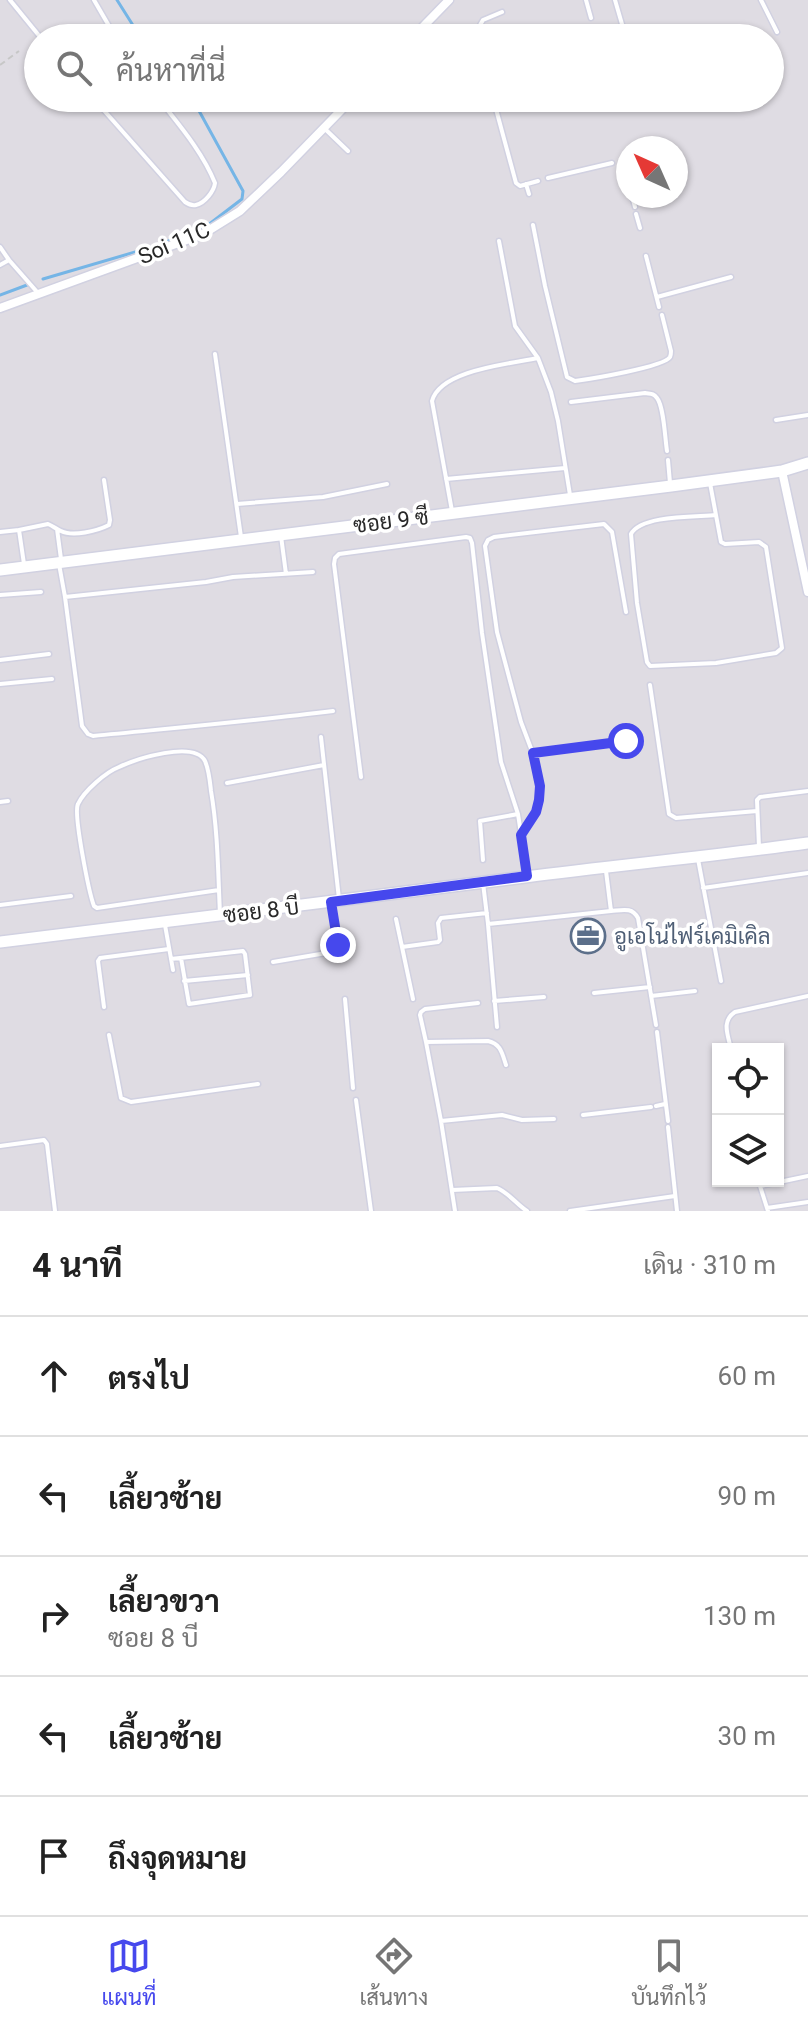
<!DOCTYPE html>
<html lang="th">
<meta charset="utf-8">
<style>
:root{--surface:#fff;--page:#f6f6f6;--text:#222;--muted:#767676;--line:#e0e0e0;--accent:#4648ed}
body{margin:0;font-family:Roboto,Sarabun,sans-serif;background:var(--page);color:var(--text)}
.controls{position:absolute;right:24px;bottom:24px;display:grid;overflow:hidden;border-radius:0px;box-shadow:0 2px 6px #0004}
.controls button{width:72px;height:72px;display:grid;place-items:center;padding:0;border:0;border-bottom:2px solid var(--line);background:var(--surface);color:var(--text);font:40px sans-serif}
.compass{position:absolute;left:616px;top:136px;width:72px;height:72px;border-radius:50%;background:var(--surface);box-shadow:0 2px 6px #0004;rotate:315deg}
.stop{position:absolute;width:24px;height:24px;margin:-18px;border:6px solid #4648ed;border-radius:50%;background:#fff}
.stop.end{background:#4648ed;border-color:#fff;box-shadow:0 2px 8px #0008}
.list{margin:0;padding:0;list-style:none}
h2{display:flex;justify-content:space-between;align-items:center;height:104px;margin:0;padding:0 32px;font-size:34px}
h2 small{font-size:26px;font-weight:400;color:var(--muted)}
.list li{display:grid;grid-template-columns:52px 1fr auto;gap:24px;align-items:center;box-sizing:border-box;height:120px;padding:0 32px;border-top:2px solid var(--line)}
.list b{display:block;font-size:30px;white-space:nowrap}
.list p{margin:0;font-size:26px;white-space:nowrap;color:var(--muted)}
.list em{font-size:26px;font-style:normal;color:var(--muted)}
.icon{flex:none;width:44px;height:44px;fill:none;stroke:currentColor;stroke-width:2;stroke-linecap:round;stroke-linejoin:round}
.map{position:relative;flex:none;width:808px;height:1211px;overflow:hidden}
.search{position:absolute;background:var(--surface);box-shadow:0 2px 6px #0004;left:24px;right:24px;top:24px;height:88px;display:flex;align-items:center;gap:20px;box-sizing:border-box;padding:0 28px;border-radius:44px;color:var(--muted);font-size:30px}
.sheet{height:704px;background:var(--surface)}
nav{display:flex;justify-content:space-around;align-items:center;box-sizing:border-box;height:112px;border-top:2px solid var(--line);background:var(--surface);font-size:22px;color:var(--muted)}
nav a{display:grid;justify-items:center;gap:4px}
nav .on{color:var(--accent)}
.map>svg:first-child{display:block}
.industrial{fill:#dfdce3;fill-rule:evenodd}
.lines{fill:none;stroke-linecap:round;stroke-linejoin:round}
.stream{stroke:#75b5e6;stroke-width:3}
.lane-casing{stroke:#d1d1e1;stroke-width:7}
.street-casing{stroke:#d1d1e1;stroke-width:11}
.secondary-casing{stroke:#d1d1e1;stroke-width:14}
.path{stroke:#c7c7c7;stroke-width:2;stroke-dasharray:6 4;stroke-linecap:butt}
.lane{stroke:#fff;stroke-width:4}
.street{stroke:#fff;stroke-width:8}
.secondary{stroke:#fff;stroke-width:11}
.route{stroke:#4648ed;stroke-width:10}
.labels{text-anchor:middle;dominant-baseline:central;stroke-width:7;stroke-linejoin:round;paint-order:stroke}
.street-label{font-size:22px;fill:#292929;stroke:#fff}
.service-label{font-size:22px;fill:#4e5e75;stroke:#fff;text-anchor:start}
</style>
<div class="map">
<svg width="808" height="1211" viewBox="0 0 808 1211">
<rect width="100%" height="100%" fill="#eae6dc"/>
<path class="industrial" d="M0 0H808V1211H0ZM38 38H770V98H38ZM628 148H676V196H628ZM718 1049H778V1181H718Z"/>
<g class="lines">
<path class="stream" d="M117 0 141 38
M43 279 159 245 208 225 242 199 243 191 192 98
M0 295 27 285"/>
<g class="lane-casing">
<path id="lane" d="M10 0 41 38
M94 0 116 38
M586 0 591 18
M615 0 626 38
M761 0 777 32
M478 38 476 32 483 20 502 12
M93 98 185 202C188 204 192 206 196 205 205 203 214 191 215 183 202 151 179 125 158 98
M493 98 516 183 520 186 538 181
M649 98 656 100 667 98
M324 128 348 151
M627 171 628 177
M548 178 612 163
M526 184 529 194
M632 196 635 207
M636 214 640 228
M533 225 545 286 567 377 575 381C590 379 664 367 670 357 671 355 671 353 671 351L662 315
M499 241 515 326 538 358 551 392 558 421 570 495
M0 247 9 260
M646 256 659 307
M0 265 9 260 38 293
M657 297 731 277
M215 354 241 537
M571 402 645 393C651 394 653 393 657 398 664 407 665 439 667 451
M776 420 808 415
M668 460 670 483
M446 479 565 468
M710 483 721 542 725 544 759 542 766 547 782 648 776 653 716 663 650 666 647 662 637 603 631 534C641 515 695 517 716 515
M237 504 323 497 387 484
M452 511 432 401C440 370 509 364 538 358
M57 529 61 559
M19 530 48 524C53 526 56 529 61 531 73 537 97 531 109 525L110 520 104 480
M0 532 19 530 24 564
M281 536 286 574
M59 564 65 597 206 582 233 577 313 572
M0 595 41 592
M65 597 82 726 88 734 93 736C173 728 253 721 333 711
M0 660 49 654
M0 684 52 679
M650 685 669 814 676 818 757 811
M321 737 339 899
M533 753 626 741
M361 777 334 564 335 558 339 554 466 537 470 538 472 543 482 633 501 762 518 814 527 874
M227 783 324 765
M0 802 8 801
M522 833 536 812 540 786 535 759 521 722 497 632 485 546 488 540 494 537 604 524 612 532 626 612
M759 847 757 800 760 797 808 791
M698 859 721 981
M483 860 480 821 518 814
M483 883 488 924
M703 888 808 873
M219 890 97 908 94 906C89 893 73 813 78 804 84 791 106 772 119 767 136 759 194 740 205 761 209 770 210 782 211 791 218 832 218 873 220 914
M0 905 71 896
M611 911C623 910 632 907 638 918L656 1025
M396 919 402 947 438 942 440 940 438 923 441 918 487 913
M165 925 173 970
M402 947 413 999
M171 959 243 951 245 954 250 995 189 1004 181 958
M273 962 338 951 332 905
M184 981 248 975
M594 993 650 987
M651 996 695 991
M345 999 353 1088
M494 1001 544 997
M478 1003 425 1009 421 1012 420 1015 426 1042 488 1041C501 1044 502 1053 506 1065
M104 1007 98 961 100 958 169 949
M497 1027 488 924 611 911 606 871
M657 1032 668 1121
M109 1035 121 1098 131 1102 258 1084
M426 1042 441 1121
M731 1049C728 1035 721 1021 735 1012L808 996
M356 1100 371 1211
M656 1106 665 1104
M583 1115 651 1107
M668 1127 677 1211
M0 1146 44 1140 47 1144 55 1211
M759 1181 760 1186 808 1176
M760 1186 768 1211
M452 1190 497 1188C509 1193 516 1204 527 1211
M767 1208 808 1202
M455 1211 441 1121 502 1115 522 1120 554 1119
M570 1211 675 1196"/>
</g>
<g class="street-casing">
<path id="street" d="M412 38 449 0
M0 308 203 234 240 211 281 172 353 98
M782 471 808 592"/>
</g>
<g class="secondary-casing">
<path id="secondary" d="M0 570 671 486 782 471 808 463
M0 942C175 922 350 898 525 877 619 865 714 856 808 843"/>
</g>
<path class="path" d="M0 65 19 51"/>
<use href="#lane" class="lane"/>
<use href="#street" class="street"/>
<use href="#secondary" class="secondary"/>
</g>
<g class="lines">
<path class="route" d="M338 945 331 902 527 876 521 835 536 812 539 800 540 786 533 753 626 741"/>
</g>
<defs>
<g id="office-ring" transform="scale(1.8)"><circle r="9.5" fill="#fff" stroke="#5c6f8a" stroke-width="1.5"/><path d="M-6-3h4V-5.5h4V-3h4V5H-6ZM-1-4.5V-3h2v-1.5ZM-6 0V1H6V0Z" fill="#5c6f8a"/></g>
</defs>
<g fill-rule="evenodd">
<use href="#office-ring" x="588" y="936"/>
</g>
<g class="labels">
<g class="street-label">
<text transform="translate(174 243) rotate(-23)">Soi 11C</text>
<text transform="translate(391 521) rotate(-7)">ซอย 9 ซี</text>
<text transform="translate(261 911) rotate(-7)">ซอย 8 บี</text>
</g>
<g class="service-label">
<text x="614" y="936">อูเอโน่ไฟร์เคมิเคิล</text>
</g>
</g>
</svg>
<div class="controls">
<button><svg class="icon" aria-label="locate" viewBox="0 0 24 24"><circle cx="12" cy="12" r="6"/><path d="M12 2v4M12 18v4M2 12h4M18 12h4"/></svg></button>
<button><svg class="icon" aria-label="layers" viewBox="0 0 24 24"><path d="M12 4l9 5-9 5-9-5zM3 14l9 5 9-5"/></svg></button>
</div>
<svg class="compass" viewBox="-18 -18 36 36"><path d="M0-13l5 13h-10z" fill="#e53935"/><path d="M0 13l5-13h-10z" fill="#767676"/></svg>
<div class="stop" style="left:626px;top:741px"></div>
<div class="stop end" style="left:338px;top:945px"></div>
<div class="search"><svg class="icon" aria-label="search" viewBox="0 0 24 24"><circle cx="10" cy="10" r="6"/><path d="M15 15l6 6"/></svg>ค้นหาที่นี่</div>
</div>
<section class="sheet">
<h2>4 นาที<small>เดิน · 310 m</small></h2>
<ul class="list">
<li><svg class="icon" aria-label="ahead" viewBox="0 0 24 24"><path d="M12 20V5M6 11l6-6 6 6"/></svg><div><b>ตรงไป</b></div><em>60 m</em></li>
<li><svg class="icon" aria-label="left" viewBox="0 0 24 24"><path d="M17 20v-9H6M10 6l-5 5 5 5"/></svg><div><b>เลี้ยวซ้าย</b></div><em>90 m</em></li>
<li><svg class="icon" aria-label="right" viewBox="0 0 24 24"><path d="M7 20v-9h11M14 6l5 5-5 5"/></svg><div><b>เลี้ยวขวา</b><p>ซอย 8 บี</p></div><em>130 m</em></li>
<li><svg class="icon" aria-label="left" viewBox="0 0 24 24"><path d="M17 20v-9H6M10 6l-5 5 5 5"/></svg><div><b>เลี้ยวซ้าย</b></div><em>30 m</em></li>
<li><svg class="icon" aria-label="arrive" viewBox="0 0 24 24"><path d="M6 21V4h12l-3 4 3 4H6"/></svg><div><b>ถึงจุดหมาย</b></div></li>
</ul>
</section>
<nav>
<a class="on"><svg class="icon" aria-label="map" viewBox="0 0 24 24"><path d="M3 6l6-2 6 2 6-2v14l-6 2-6-2-6 2zM9 4v14M15 6v14"/></svg>แผนที่</a>
<a><svg class="icon" aria-label="directions" viewBox="0 0 24 24"><path d="M12 3l9 9-9 9-9-9zM9 14v-3h6M13 9l2 2-2 2"/></svg>เส้นทาง</a>
<a><svg class="icon" aria-label="saved" viewBox="0 0 24 24"><path d="M7 4h10v16l-5-4-5 4z"/></svg>บันทึกไว้</a>
</nav>
